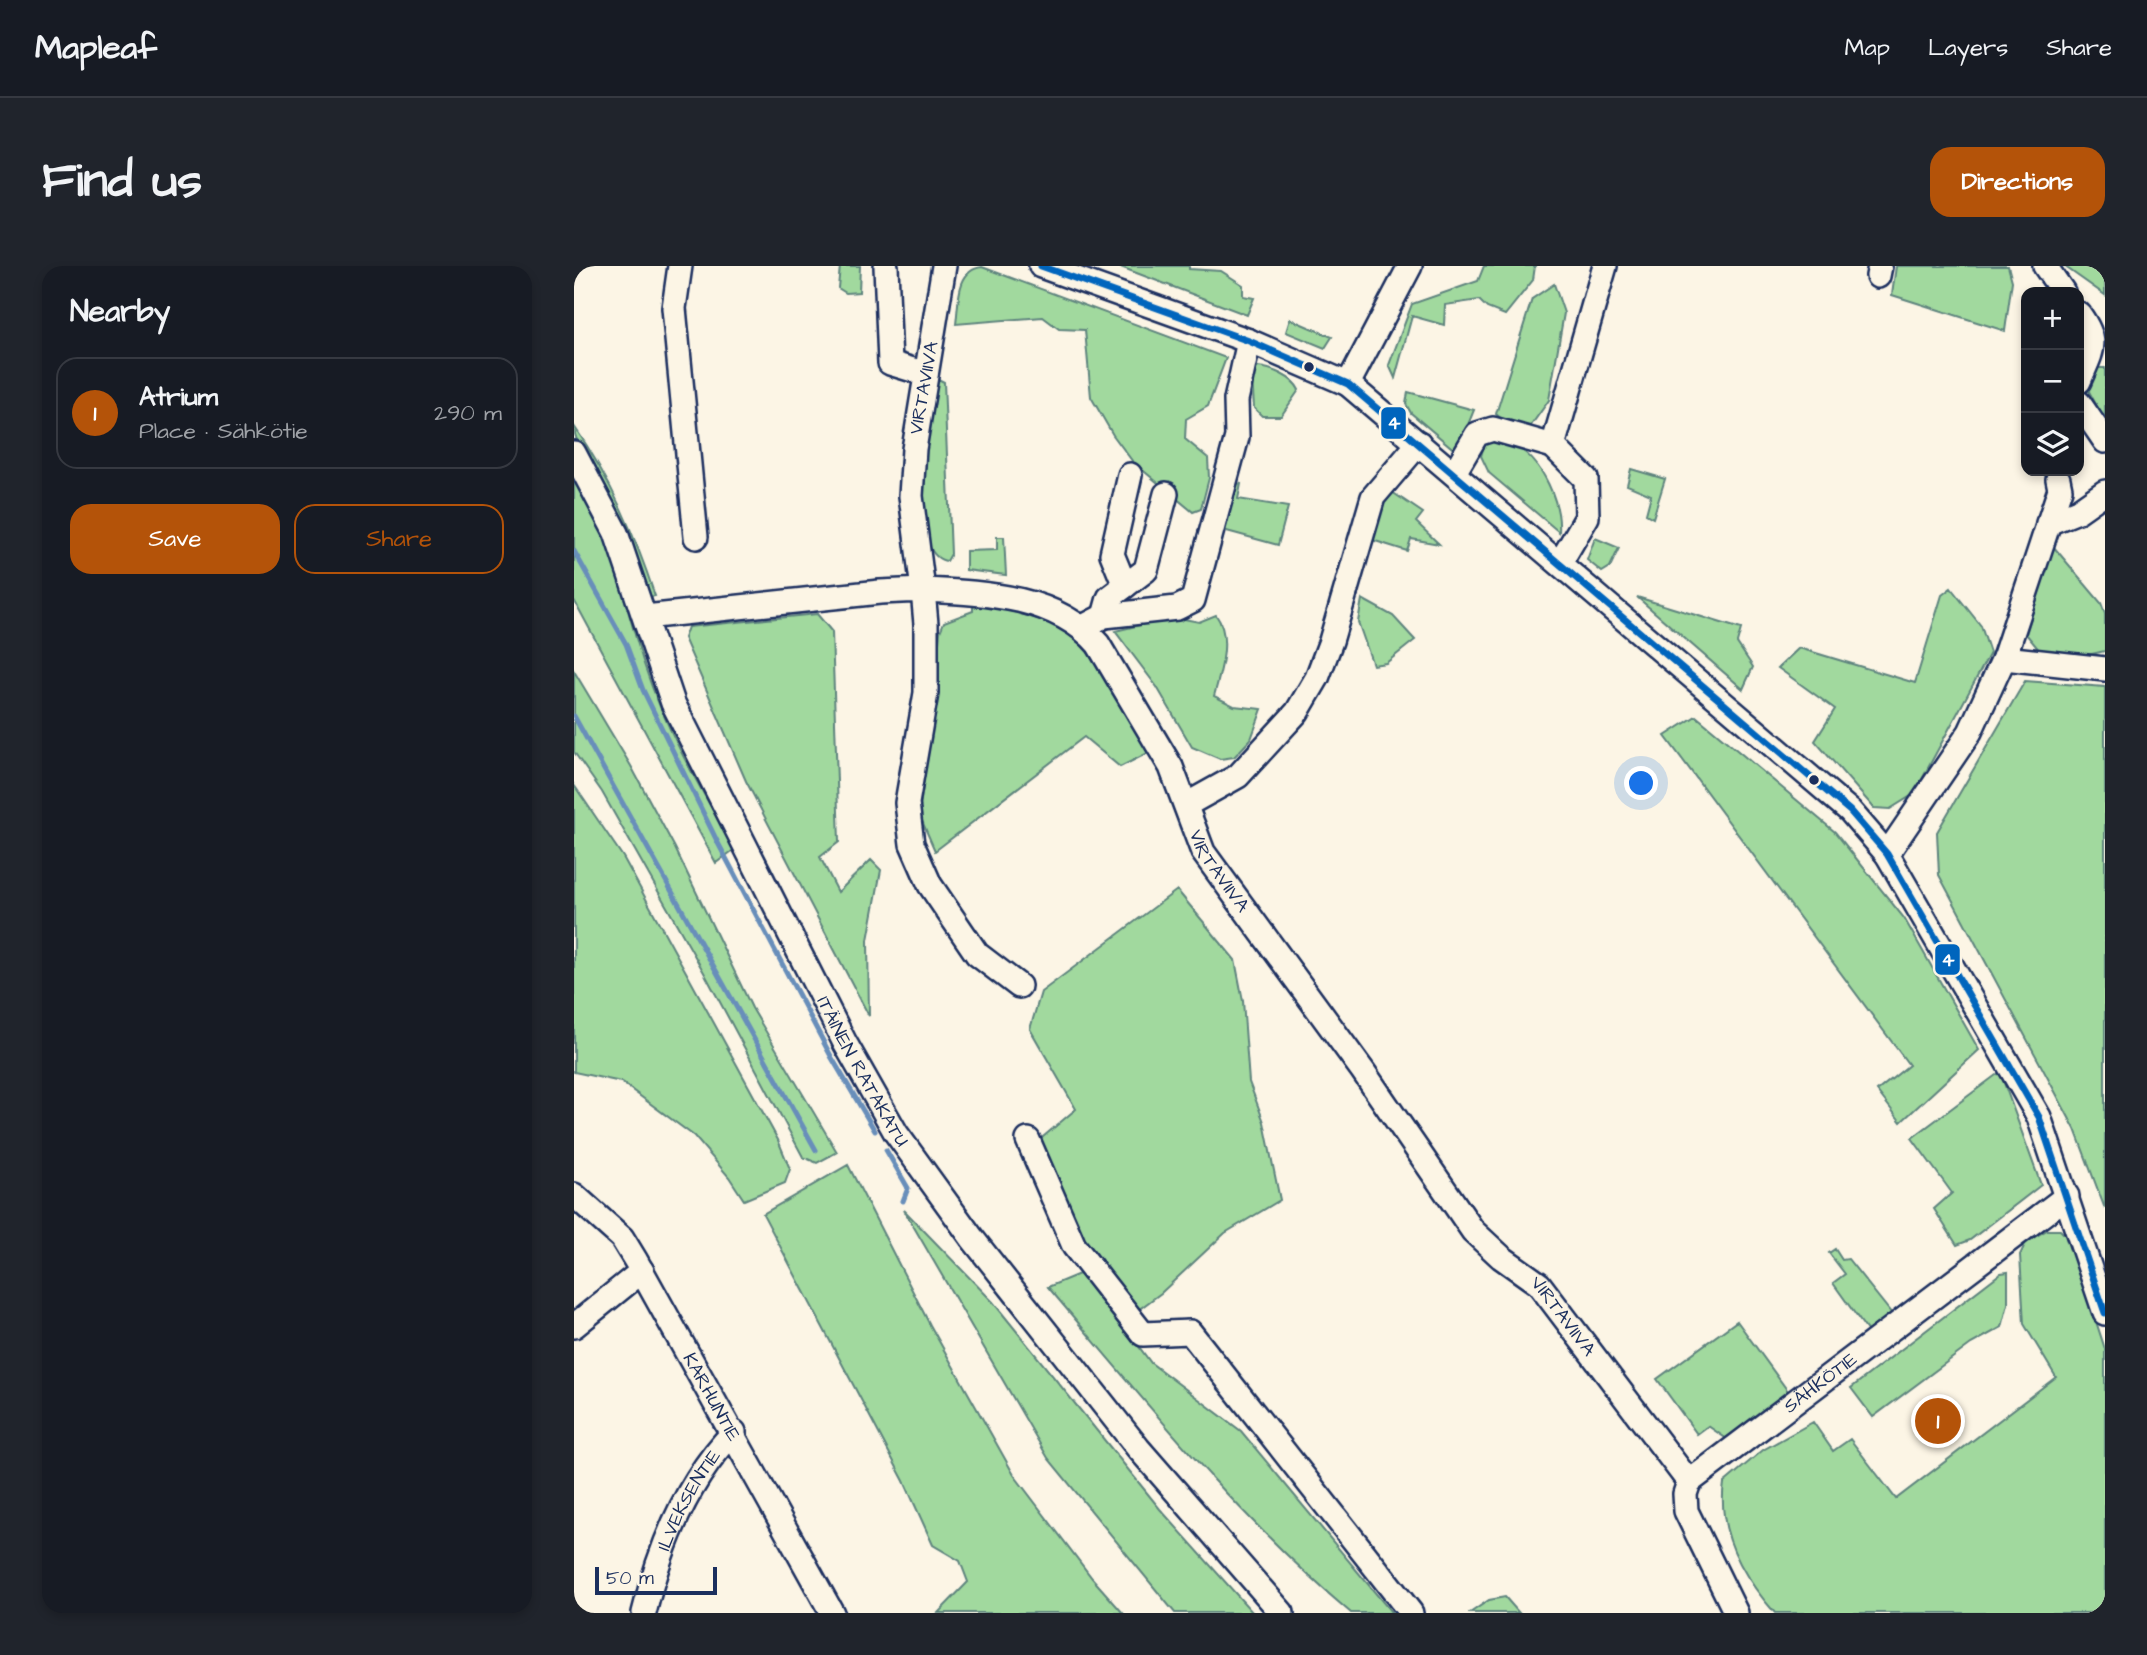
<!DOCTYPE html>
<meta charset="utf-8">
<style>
:root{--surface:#171b24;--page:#20242c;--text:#f1f3f6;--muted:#9ea1a6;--line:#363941;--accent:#b45309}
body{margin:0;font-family:"Architects Daughter",sans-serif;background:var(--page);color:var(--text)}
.controls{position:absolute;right:21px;top:21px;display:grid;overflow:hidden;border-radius:14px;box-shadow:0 4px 10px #0003}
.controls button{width:63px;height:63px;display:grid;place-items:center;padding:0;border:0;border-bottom:2px solid var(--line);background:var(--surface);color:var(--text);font:35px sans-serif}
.scale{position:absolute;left:21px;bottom:18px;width:122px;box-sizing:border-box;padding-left:7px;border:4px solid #1b2f5e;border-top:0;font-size:19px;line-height:24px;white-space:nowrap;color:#1b2f5e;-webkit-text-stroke:5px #fcf5e5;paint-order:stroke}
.you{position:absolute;left:1068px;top:518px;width:24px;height:24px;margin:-18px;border:5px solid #fff;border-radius:50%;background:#1a73e8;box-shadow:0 0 0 10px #1a73e833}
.badge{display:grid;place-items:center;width:46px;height:46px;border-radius:50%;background:var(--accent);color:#fff;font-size:23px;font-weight:700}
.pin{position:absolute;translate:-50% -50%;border:4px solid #fff;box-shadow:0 2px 7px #0006}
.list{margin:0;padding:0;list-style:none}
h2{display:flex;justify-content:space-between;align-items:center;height:91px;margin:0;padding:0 28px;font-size:30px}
h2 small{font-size:23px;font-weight:400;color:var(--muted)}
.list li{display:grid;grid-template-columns:46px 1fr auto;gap:21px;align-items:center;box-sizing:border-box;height:112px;margin:0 14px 14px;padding:0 14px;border:2px solid var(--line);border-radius:21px}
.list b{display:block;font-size:26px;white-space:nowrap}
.list p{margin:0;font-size:23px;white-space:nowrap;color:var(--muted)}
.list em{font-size:23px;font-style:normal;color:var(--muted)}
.actions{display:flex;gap:14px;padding:21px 28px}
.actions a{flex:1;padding:16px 0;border:2px solid var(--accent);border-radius:21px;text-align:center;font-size:24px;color:var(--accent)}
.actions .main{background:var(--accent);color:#fff}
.icon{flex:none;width:38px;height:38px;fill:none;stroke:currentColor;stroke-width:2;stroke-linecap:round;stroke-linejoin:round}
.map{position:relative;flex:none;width:1531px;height:1347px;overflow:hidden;border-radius:21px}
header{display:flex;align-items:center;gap:42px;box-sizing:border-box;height:98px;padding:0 35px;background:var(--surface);border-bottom:2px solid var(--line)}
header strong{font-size:33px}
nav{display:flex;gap:38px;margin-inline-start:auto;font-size:24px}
.intro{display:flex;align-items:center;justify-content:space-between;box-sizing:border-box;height:168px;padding:0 42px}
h1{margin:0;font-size:49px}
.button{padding:18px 32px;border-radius:21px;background:var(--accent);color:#fff;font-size:24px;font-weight:700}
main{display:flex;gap:42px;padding:0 42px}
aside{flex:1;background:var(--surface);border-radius:21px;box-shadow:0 4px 10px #0003}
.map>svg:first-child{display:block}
.green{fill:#a1d99e;stroke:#5e847e;stroke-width:2}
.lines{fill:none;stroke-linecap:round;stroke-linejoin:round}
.stream{stroke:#688eba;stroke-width:5}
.minor-casing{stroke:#1b2f5e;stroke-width:28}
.minor{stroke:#fcf5e5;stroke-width:23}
.bus-1-casing{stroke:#fcf5e5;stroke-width:12}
.bus-1{stroke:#0065bd;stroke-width:7}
.bus-dot{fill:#1b2f5e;stroke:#fcf5e5;stroke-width:2.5}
.labels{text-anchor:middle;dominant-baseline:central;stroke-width:7;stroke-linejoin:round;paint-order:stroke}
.street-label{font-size:19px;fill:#1b2f5e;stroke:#fcf5e5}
.line-badge{stroke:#fcf5e5;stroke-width:2.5}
.badge-label{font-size:19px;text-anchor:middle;font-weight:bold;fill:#fff}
</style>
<header>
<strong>Mapleaf</strong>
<nav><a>Map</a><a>Layers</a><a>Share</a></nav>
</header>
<div class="intro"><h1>Find us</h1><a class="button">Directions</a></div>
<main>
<aside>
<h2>Nearby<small></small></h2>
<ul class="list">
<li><span class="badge">1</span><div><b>Atrium</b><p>Place · Sähkötie</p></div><em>290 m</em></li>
</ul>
<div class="actions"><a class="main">Save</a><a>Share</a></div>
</aside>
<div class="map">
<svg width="1531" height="1347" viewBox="0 0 1531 1347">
<rect width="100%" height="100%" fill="#fcf5e5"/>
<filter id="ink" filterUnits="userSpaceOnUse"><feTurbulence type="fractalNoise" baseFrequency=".0143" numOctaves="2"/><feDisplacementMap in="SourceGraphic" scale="14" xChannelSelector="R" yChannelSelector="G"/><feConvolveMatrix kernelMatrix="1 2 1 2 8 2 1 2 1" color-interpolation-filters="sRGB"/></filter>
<g filter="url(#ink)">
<path class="green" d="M266 0H286L285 26 272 27 264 22Z
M544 0H615V3L647 5 669 19V30L680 32 673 49Z
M910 0H961L959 14 931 49 913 42 905 34 871 39 870 59 838 50 821 112 815 99 838 38 904 15Z
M1322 0H1434L1438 15 1431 65 1318 29Z
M1490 0H1531V29Z
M408 1 652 92 634 140 612 153 611 173 634 192 635 212 627 243 619 246 559 196 539 169 517 131 511 64 485 63 469 51 382 58C385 37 382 4 408 1Z
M980 18 990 47 975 134 953 165 932 157 922 148 958 33Z
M716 53 758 71 751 82 712 66Z
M684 101C697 102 719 111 725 124L707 150H688L680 142 678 109Z
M1520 102H1531V155L1512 120Z
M366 114 370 116 377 288 373 295C330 291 356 146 361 117Z
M834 126 900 144 883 186 837 147 832 138Z
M0 160C37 214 61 269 81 330L75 331C61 288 46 242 22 203 14 189 0 178 0 160Z
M911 176C921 176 934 175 943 181 969 196 987 237 985 266L915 207 907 190Z
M1057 203 1091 213 1079 252 1072 248 1077 229 1053 219Z
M0 207C39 266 49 336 71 401 92 465 128 525 161 583L142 597 0 334Z
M656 215 667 218 664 233 714 241 704 279 649 264Z
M815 224 849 247 842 256 865 278 837 273 833 285 795 273Z
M423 271H430L432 309 392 304V285L423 284Z
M1021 272 1045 282 1036 301 1028 306 1013 294Z
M1479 280 1527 337 1531 348V385L1509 390 1466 385 1452 368Z
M1377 322 1407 360 1416 387 1340 528 1316 543 1300 542 1241 475 1261 443 1204 402 1225 382 1341 417 1368 329Z
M1063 331 1167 363 1163 377 1179 401 1169 423Z
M788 333 819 350 841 374 812 397 799 399 784 356Z
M399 337C431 344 463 349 492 366 520 382 559 456 576 486L546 501 510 471 361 585 345 548 357 463 366 366 370 356 399 345Z
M243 348 258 366 265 576 246 591 264 626 297 594 307 604 294 674 295 750 172 515 110 372 114 361Z
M642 349C658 371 647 404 640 430L660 440 688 443 677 473 660 491 646 493 618 481 583 421 541 365 600 351 625 356Z
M0 405 57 500 101 582 178 742 263 886 243 897 229 891 132 710 28 526 0 486Z
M1451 415 1531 421V943L1501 863 1365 609 1363 566Z
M1122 450 1261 566 1330 652 1405 784 1327 856 1303 825 1335 799 1091 470Z
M0 519 49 591 204 874 216 903 211 917 170 934 155 911 120 870 47 816 0 806Z
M603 624 661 694 669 735 675 816 690 856 706 934 651 967 587 1027 560 1047 508 973 463 876 502 843 456 763 467 726Z
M1426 806 1467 919 1396 974 1383 979 1360 943 1378 927 1338 872Z
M274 899 356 1059 440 1209 518 1312 549 1347H364L394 1316 386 1295 359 1279 330 1215 189 948Z
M330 944 419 1036 586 1243 679 1347H601L474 1192Z
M1473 964H1486L1495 973 1531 1083V1347H1201C1169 1311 1143 1266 1150 1217L1189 1184 1239 1156 1259 1185 1276 1173 1322 1233 1482 1111 1450 1058 1446 989 1452 976Z
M1261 983 1268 994 1274 993 1318 1048 1294 1066 1259 1017 1271 1008 1255 987Z
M510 1006 577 1097 667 1165 818 1347H777C664 1252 569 1133 474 1021Z
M1434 1006V1038L1428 1061 1397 1078 1299 1151 1277 1122 1427 1007Z
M1163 1055 1216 1128 1153 1173 1134 1160 1123 1168 1083 1113Z
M931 1331 945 1347H896L915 1334Z"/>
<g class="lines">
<path class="stream" d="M0 285 52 378 69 424 144 577 258 792 301 865
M0 450 242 884
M312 884 334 922 329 935"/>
<g class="minor-casing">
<g id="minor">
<path d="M106 0 100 42 122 271"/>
<path d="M312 0 316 97 352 108"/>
<path id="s1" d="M370 0 340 183 337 230 349 324C409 327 481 329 524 378L597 501 629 586 789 805 899 965 927 991 965 1018 1115 1216"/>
<path d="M467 0 675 75 774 118 1276 545 1313 588 1465 851 1531 1047"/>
<path d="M1471 0 1489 26"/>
<path d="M1304 10 1306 0"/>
<path d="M1505 48C1526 77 1518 84 1505 115"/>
<path d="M774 118 836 0"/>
<path d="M1505 137 1531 175"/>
<path id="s2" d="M0 187 42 267 99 437 271 777 322 867 398 972 564 1182 708 1347"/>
<path d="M880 207 903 168 919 163 979 180"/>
<path d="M1474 257 1504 245 1531 226"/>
<path d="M986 297 1013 251 1012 213 979 180 1031 0"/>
<path d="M551 320 538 288 556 209"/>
<path d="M530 350 535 332 572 304 592 228"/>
<path d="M71 351 306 326 349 324 352 358V427L333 537 338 578 356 619 403 688 445 720"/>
<path d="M509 361 530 350 603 342 619 334 663 171 662 134 675 75"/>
<path d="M1430 392 1531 403"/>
<path d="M612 539 664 510 723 446 743 412 757 375 799 231 845 177"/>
<path d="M1313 588 1396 466 1430 392 1486 223 1484 213"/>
<path d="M454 874 500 980 569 1068 616 1066 837 1347"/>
<path id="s3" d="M0 929 48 972 62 995 258 1347"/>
<path d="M0 1060 68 1005"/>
<path id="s4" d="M70 1347C86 1281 112 1215 160 1166"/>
<path id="s5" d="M1162 1347 1112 1245 1111 1228 1115 1216 1493 930"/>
</g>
</g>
<use href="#minor" class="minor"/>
<g class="bus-1-casing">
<path id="bus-1" d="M467 0 675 75 774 118 1276 545 1313 588 1465 851 1531 1047"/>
</g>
<use href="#bus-1" class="bus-1"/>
</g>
</g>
<g class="bus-dot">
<circle cx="735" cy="101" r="6"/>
<circle cx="1240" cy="514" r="6"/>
</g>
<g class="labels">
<g class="street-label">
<text transform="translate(350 122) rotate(-80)">VIRTAVIIVA</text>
<text stroke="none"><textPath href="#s1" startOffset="774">VIRTAVIIVA</textPath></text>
<text stroke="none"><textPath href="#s2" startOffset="684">ITÄINEN RATAKATU</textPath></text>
<text stroke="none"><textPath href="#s1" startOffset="1340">VIRTAVIIVA</textPath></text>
<text stroke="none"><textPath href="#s5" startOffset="308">SÄHKÖTIE</textPath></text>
<text stroke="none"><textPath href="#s3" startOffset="247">KARHUNTIE</textPath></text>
<text stroke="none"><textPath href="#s4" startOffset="122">ILVEKSENTIE</textPath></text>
</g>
</g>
<g class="line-badge">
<rect x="806" y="140" width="27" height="34" rx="7" fill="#0065bd"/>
<rect x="1360" y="677" width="27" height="33" rx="7" fill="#0065bd"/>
</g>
<g class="badge-label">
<text x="820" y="163">4</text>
<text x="1374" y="700">4</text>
</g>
</svg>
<div class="controls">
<button>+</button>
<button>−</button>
<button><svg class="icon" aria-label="layers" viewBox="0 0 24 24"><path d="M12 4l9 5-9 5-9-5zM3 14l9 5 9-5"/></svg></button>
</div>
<div class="scale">50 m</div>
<div class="you"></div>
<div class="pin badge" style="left:1364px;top:1155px">1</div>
</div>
</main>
